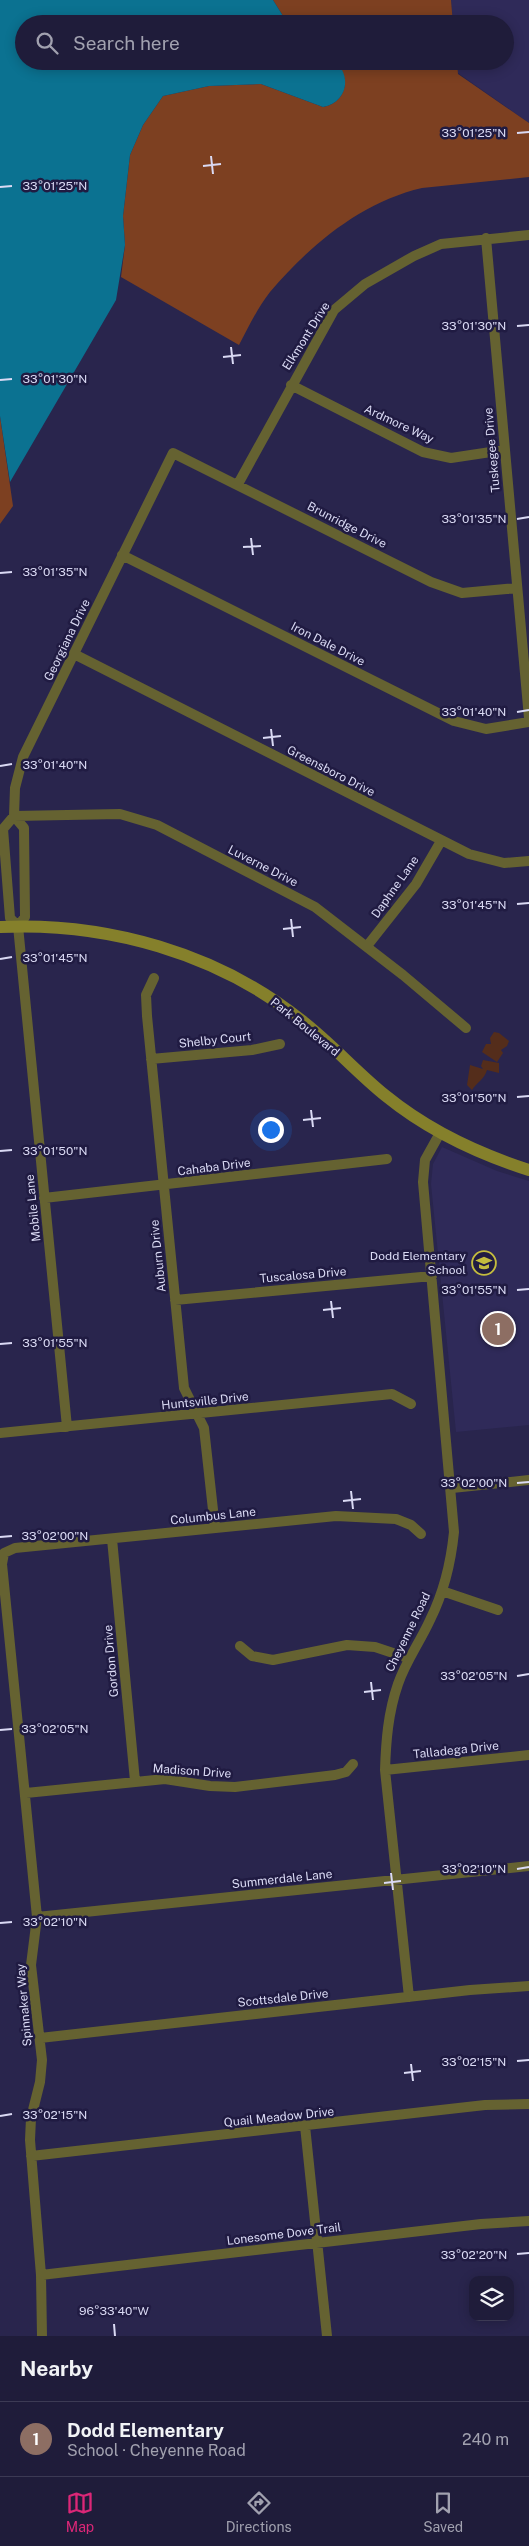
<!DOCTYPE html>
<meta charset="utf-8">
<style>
:root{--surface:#1f1c3a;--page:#272542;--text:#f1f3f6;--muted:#a1a1af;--line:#3c3a54;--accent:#db2777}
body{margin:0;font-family:"Public Sans",sans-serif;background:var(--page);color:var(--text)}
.controls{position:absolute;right:15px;bottom:15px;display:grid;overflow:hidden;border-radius:10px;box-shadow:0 2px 12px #0003}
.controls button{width:45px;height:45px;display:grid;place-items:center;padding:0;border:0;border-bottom:1px solid var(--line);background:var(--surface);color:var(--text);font:25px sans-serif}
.you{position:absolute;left:270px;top:1129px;width:18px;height:18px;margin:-12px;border:4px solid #fff;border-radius:50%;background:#1a73e8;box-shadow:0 0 0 8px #1a73e833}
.badge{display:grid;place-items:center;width:32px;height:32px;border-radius:50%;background:var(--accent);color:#fff;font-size:16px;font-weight:700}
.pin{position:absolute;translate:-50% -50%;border:2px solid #fff;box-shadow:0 1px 5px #0006}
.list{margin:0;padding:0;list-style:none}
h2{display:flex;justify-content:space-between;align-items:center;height:65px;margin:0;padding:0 20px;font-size:21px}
h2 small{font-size:16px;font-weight:400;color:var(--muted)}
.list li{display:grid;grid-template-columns:32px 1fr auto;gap:15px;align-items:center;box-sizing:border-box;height:75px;padding:0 20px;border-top:1px solid var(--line)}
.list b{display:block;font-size:19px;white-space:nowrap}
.list p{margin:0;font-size:16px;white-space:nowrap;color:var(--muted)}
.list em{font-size:16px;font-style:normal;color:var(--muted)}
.icon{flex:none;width:28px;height:28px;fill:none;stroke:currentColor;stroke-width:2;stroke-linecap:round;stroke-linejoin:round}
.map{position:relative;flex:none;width:529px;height:2336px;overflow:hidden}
.search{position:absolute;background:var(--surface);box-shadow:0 2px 12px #0003;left:15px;right:15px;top:15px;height:55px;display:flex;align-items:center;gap:12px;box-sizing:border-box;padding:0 18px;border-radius:28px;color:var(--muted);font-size:19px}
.sheet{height:140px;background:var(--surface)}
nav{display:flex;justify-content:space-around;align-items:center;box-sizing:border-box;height:70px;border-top:1px solid var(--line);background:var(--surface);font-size:14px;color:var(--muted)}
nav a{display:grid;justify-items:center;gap:2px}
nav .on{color:var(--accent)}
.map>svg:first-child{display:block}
.built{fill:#2f2a59}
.green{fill:#542d1b}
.forest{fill:#7d4021}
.water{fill:#0b7291}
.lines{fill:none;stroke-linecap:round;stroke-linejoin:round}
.minor{stroke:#656231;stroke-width:10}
.secondary{stroke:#85802b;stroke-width:12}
.ticks{fill:none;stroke:#dadaf4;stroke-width:2}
.labels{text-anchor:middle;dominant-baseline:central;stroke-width:5;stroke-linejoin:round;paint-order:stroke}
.street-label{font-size:12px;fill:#dadaf4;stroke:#201b42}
.poi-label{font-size:12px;fill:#dadaf4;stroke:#201b42;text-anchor:end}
.ticks-label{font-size:12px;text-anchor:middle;fill:#dadaf4;stroke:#201b42;stroke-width:5;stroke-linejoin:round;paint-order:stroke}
</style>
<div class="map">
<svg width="529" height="2336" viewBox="0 0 529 2336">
<rect width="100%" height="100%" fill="#29254d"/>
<path class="built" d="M451 0H529V123L458 73 456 61H505V24H453Z
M442 1147 497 1171 529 1181V1425L456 1432 431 1184 433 1164Z"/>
<path class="green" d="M494 1032 499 1033 509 1041 507 1046 501 1050 503 1053 497 1062 482 1052 486 1044H491L490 1038Z
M483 1060 499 1063V1073L487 1070C484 1080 477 1082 472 1090L467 1085 470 1065 483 1069 481 1066Z"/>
<path class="forest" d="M273 0H451L453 24H288Z
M332 61H457L458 74 529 123V177L422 188C361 202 309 246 270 292 258 307 248 328 239 345L121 277 125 245 123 216 130 155 143 125 163 96 209 86 261 84 323 107C347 103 353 74 332 61Z
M0 416 13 506 0 524Z"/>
<path class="water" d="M0 0H273L288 24H24V61H335C353 77 346 103 323 107L261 84 209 86 163 96 143 125 130 155 123 216 125 245 116 300 10 482 0 416Z"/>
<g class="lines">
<path class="minor" d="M486 238 529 718
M291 385 423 452 451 458 504 450
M238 484 334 310 365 284 414 256 441 244 529 235
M122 555 454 721 486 729 529 722
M74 654 469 854 504 863 529 861
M14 816 120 814 157 825 315 907 403 975 466 1028
M14 816 24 828 25 917 18 926
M18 926 10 918 3 829 14 816 15 788 23 757 173 453 431 582 462 593 517 588
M18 926 67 1427
M367 946 416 884 441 841
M154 978 146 995 147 1016 184 1388 204 1428 215 1528
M151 1059 252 1050 280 1044
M44 1198 387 1159
M175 1300 432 1276
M0 1433 392 1394 411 1404
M452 1488 529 1480
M112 1539 135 1781
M442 1591 498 1610
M240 1646 252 1656 273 1660 347 1645 375 1647 408 1658
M385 1770 529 1755
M26 1793 165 1779 210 1786 235 1787 335 1775 346 1772 353 1764
M37 1917 529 1866
M409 1997 385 1770C386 1741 388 1713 398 1684 406 1661 420 1642 430 1620 444 1592 451 1562 454 1532L423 1182 425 1160 440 1133
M40 2038 470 1990 529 1986
M305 2126 327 2336
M31 2156 485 2105 529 2104
M41 2275 481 2224 529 2221
M42 2336 41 2275 30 2140 31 2118 40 2082 42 2060 31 1965 37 1917 2 1564 4 1553 15 1548 336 1516 396 1519 411 1525 421 1534"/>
<path class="secondary" d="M0 927C107 922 217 953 301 1020 331 1043 356 1072 386 1096 429 1131 476 1153 529 1170"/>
</g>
<path class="ticks" d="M517 133 529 132M211 156 213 174M203 166 221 164M0 187 12 186M517 326 529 325M231 347 233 364M223 357 241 355M0 380 12 379M517 519 529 517M251 538 253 555M243 547 261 546M0 573 12 572M517 712 529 710M271 729 273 746M263 738 281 736M0 766 12 764M517 904 529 903M291 919 293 937M283 929 301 927M0 959 12 957M517 1097 529 1096M311 1110 313 1127M303 1120 321 1118M0 1151 12 1150M517 1290 529 1289M331 1301 333 1318M323 1310 341 1308M0 1344 12 1343M517 1483 529 1482M351 1491 353 1509M343 1501 361 1499M0 1537 12 1536M517 1676 529 1674M371 1682 373 1700M364 1692 381 1690M0 1730 12 1729M517 1869 529 1867M391 1873 393 1890M384 1883 401 1881M0 1923 12 1922M517 2061 529 2060M411 2064 413 2081M404 2073 421 2071M0 2116 12 2114M517 2254 529 2253M114 2324 115 2336"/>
<defs>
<g id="school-ring" transform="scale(1.25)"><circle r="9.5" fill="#201b42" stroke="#c4bc3e" stroke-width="1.5"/><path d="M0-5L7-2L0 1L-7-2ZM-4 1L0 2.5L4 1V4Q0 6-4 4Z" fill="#c4bc3e"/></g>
</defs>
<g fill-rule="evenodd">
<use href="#school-ring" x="484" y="1263"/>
</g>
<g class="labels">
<g class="street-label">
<text transform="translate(306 336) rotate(-58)">Elkmont Drive</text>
<text transform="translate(399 424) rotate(25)">Ardmore Way</text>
<text transform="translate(492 450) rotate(-95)">Tuskegee Drive</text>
<text transform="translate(347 525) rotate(27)">Brunridge Drive</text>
<text transform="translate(67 640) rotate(-64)">Georgiana Drive</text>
<text transform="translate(328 644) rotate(27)">Iron Dale Drive</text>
<text transform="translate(331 771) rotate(27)">Greensboro Drive</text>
<text transform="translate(263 866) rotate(27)">Luverne Drive</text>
<text transform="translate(395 887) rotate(-55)">Daphne Lane</text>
<text transform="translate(305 1027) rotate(39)">Park Boulevard</text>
<text transform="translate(215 1040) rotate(-6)">Shelby Court</text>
<text transform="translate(214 1167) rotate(-7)">Cahaba Drive</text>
<text transform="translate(33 1208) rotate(-96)">Mobile Lane</text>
<text transform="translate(158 1256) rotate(-96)">Auburn Drive</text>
<text transform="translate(303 1275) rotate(-5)">Tuscalosa Drive</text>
<text transform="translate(205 1401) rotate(-6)">Huntsville Drive</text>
<text transform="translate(213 1516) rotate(-6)">Columbus Lane</text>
<text transform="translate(408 1632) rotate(-64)">Cheyenne Road</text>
<text transform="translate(111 1661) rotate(-95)">Gordon Drive</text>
<text transform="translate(456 1750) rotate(-6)">Talladega Drive</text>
<text transform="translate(192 1771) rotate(4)">Madison Drive</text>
<text transform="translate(282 1879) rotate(-6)">Summerdale Lane</text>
<text transform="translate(283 1998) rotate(-6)">Scottsdale Drive</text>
<text transform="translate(24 2005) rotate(-95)">Spinnaker Way</text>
<text transform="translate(279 2117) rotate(-6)">Quail Meadow Drive</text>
<text transform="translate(284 2234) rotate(-7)">Lonesome Dove Trail</text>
</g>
<g class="poi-label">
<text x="466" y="1256">Dodd Elementary<tspan x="466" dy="14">School</tspan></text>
</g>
</g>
<g class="ticks-label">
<text x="474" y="137">33°01'25"N</text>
<text x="55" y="190">33°01'25"N</text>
<text x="474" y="330">33°01'30"N</text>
<text x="55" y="383">33°01'30"N</text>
<text x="474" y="523">33°01'35"N</text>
<text x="55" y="576">33°01'35"N</text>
<text x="474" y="716">33°01'40"N</text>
<text x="55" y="769">33°01'40"N</text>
<text x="474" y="909">33°01'45"N</text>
<text x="55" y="962">33°01'45"N</text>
<text x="474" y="1102">33°01'50"N</text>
<text x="55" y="1155">33°01'50"N</text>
<text x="474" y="1294">33°01'55"N</text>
<text x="55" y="1347">33°01'55"N</text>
<text x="474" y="1487">33°02'00"N</text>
<text x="55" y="1540">33°02'00"N</text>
<text x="474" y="1680">33°02'05"N</text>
<text x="55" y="1733">33°02'05"N</text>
<text x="474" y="1873">33°02'10"N</text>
<text x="55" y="1926">33°02'10"N</text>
<text x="474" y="2066">33°02'15"N</text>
<text x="55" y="2119">33°02'15"N</text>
<text x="474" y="2259">33°02'20"N</text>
<text x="114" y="2315">96°33'40"W</text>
</g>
</svg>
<div class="controls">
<button><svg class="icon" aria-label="layers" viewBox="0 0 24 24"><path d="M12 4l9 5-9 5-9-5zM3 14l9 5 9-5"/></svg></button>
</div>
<div class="you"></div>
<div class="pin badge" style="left:498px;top:1329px;background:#8d6e63">1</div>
<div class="search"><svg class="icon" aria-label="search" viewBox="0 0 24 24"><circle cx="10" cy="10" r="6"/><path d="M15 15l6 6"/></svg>Search here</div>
</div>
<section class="sheet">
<h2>Nearby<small></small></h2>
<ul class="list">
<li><span class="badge" style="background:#8d6e63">1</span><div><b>Dodd Elementary</b><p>School · Cheyenne Road</p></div><em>240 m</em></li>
</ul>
</section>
<nav>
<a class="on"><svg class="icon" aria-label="map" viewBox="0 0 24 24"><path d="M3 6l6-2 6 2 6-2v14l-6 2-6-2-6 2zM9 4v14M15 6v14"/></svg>Map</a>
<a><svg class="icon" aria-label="directions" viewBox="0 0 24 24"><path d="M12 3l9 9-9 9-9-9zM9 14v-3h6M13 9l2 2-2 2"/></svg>Directions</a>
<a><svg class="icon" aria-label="saved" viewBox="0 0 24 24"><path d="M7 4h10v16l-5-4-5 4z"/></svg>Saved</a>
</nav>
